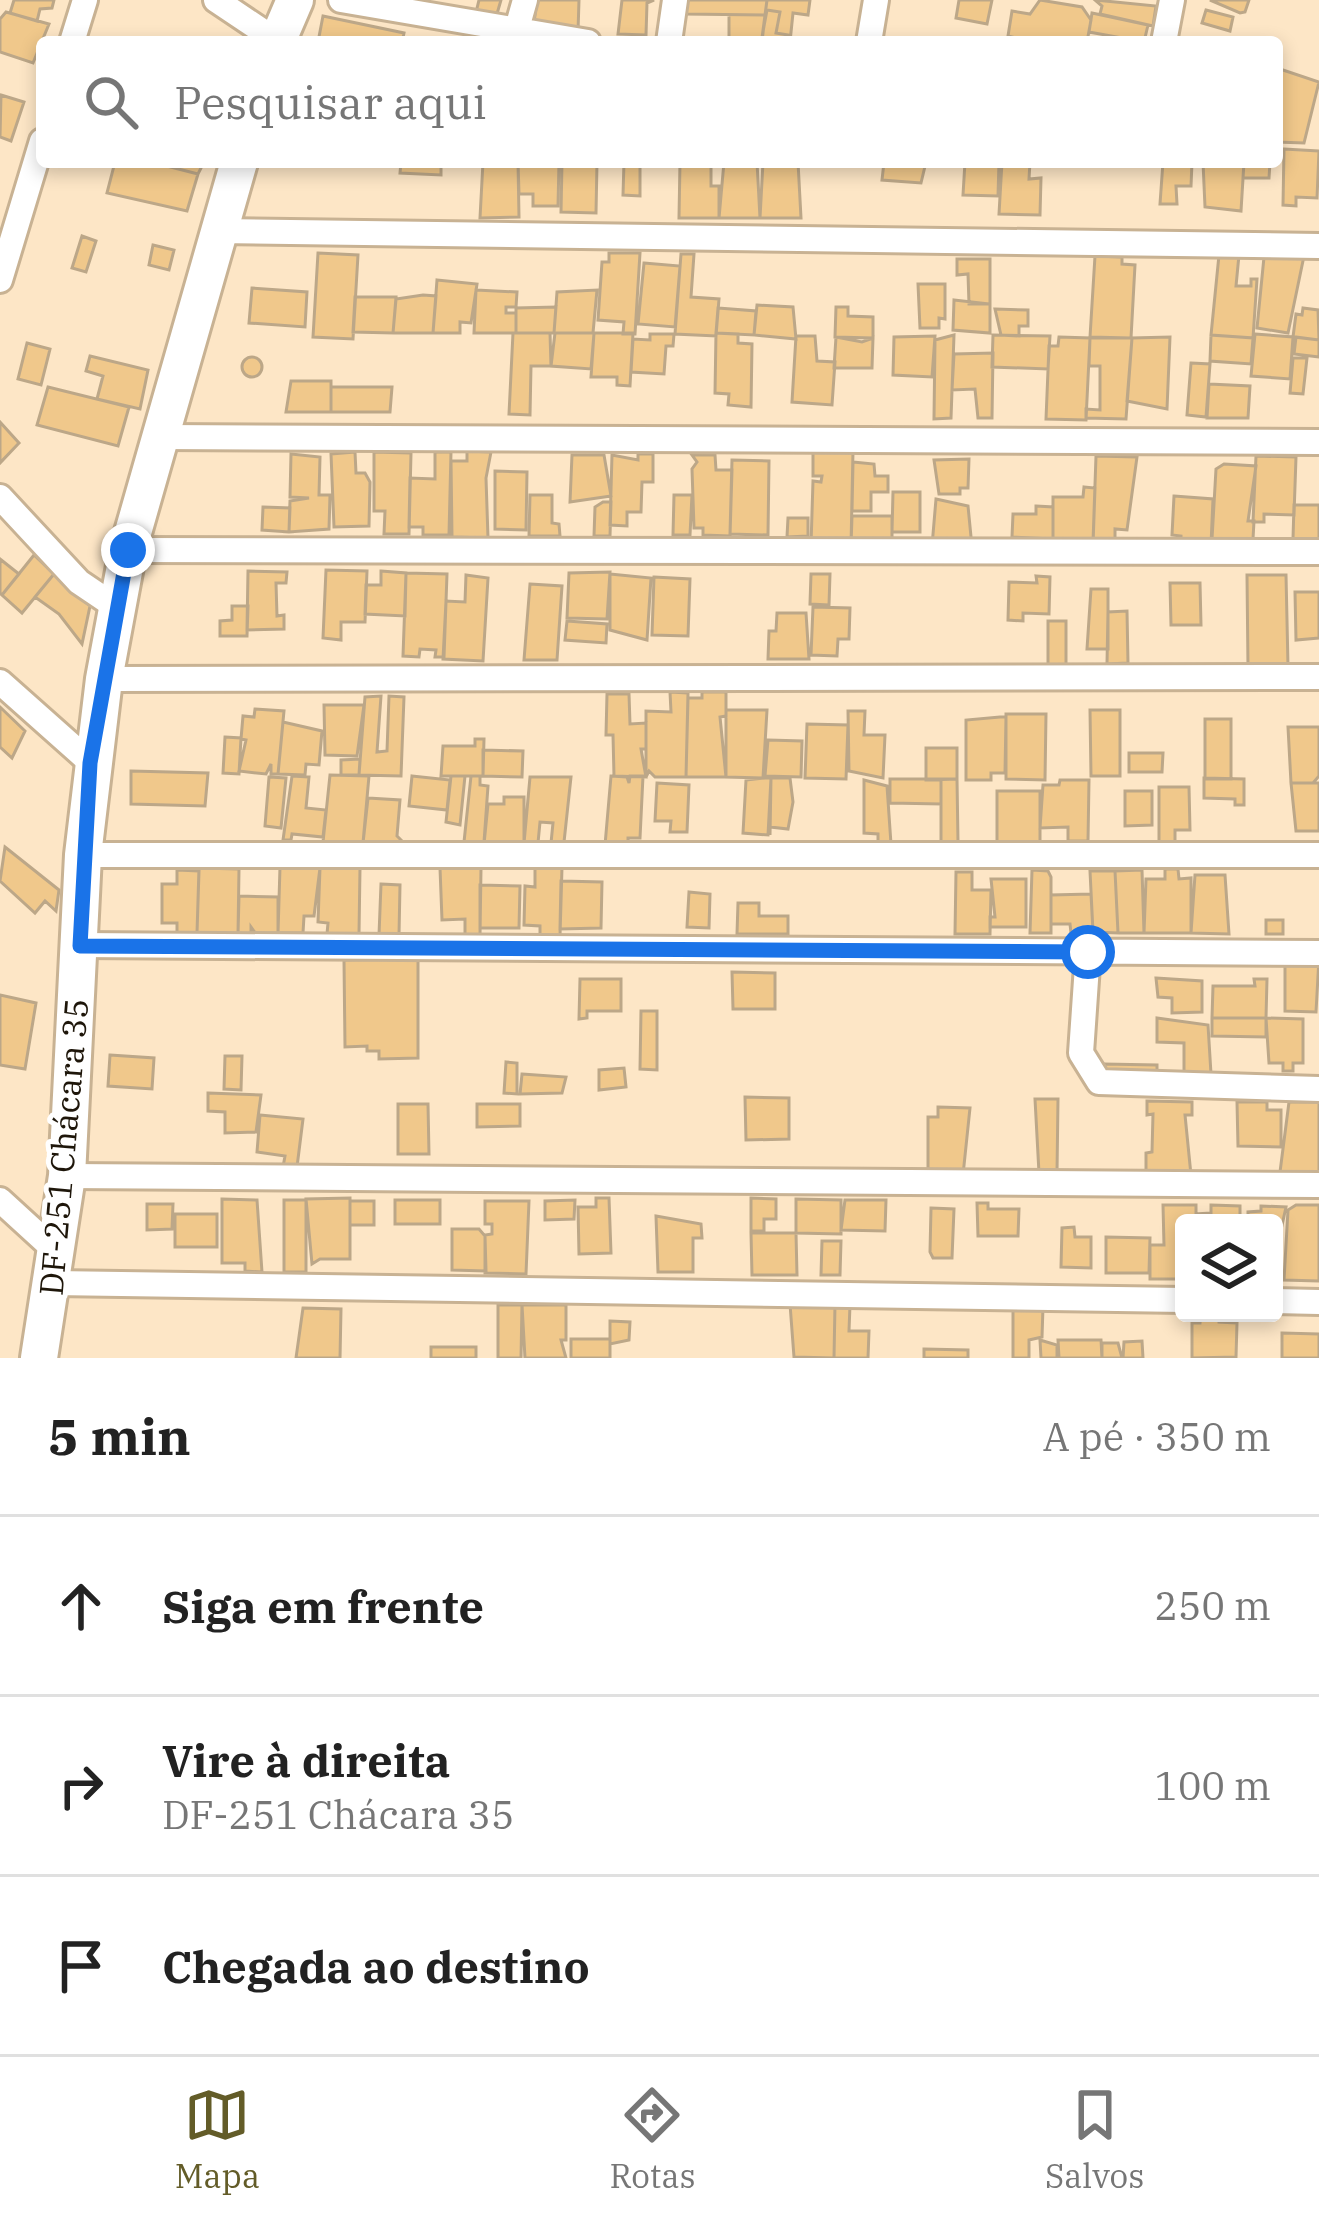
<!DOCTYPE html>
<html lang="pt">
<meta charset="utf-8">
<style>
:root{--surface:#fff;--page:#f2f2f2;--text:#222;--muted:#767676;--line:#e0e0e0;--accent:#635c28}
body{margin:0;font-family:"IBM Plex Serif",serif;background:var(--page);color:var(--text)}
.controls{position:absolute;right:36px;bottom:36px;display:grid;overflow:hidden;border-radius:12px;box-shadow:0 6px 18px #0003}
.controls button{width:108px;height:108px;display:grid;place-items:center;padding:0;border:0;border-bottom:3px solid var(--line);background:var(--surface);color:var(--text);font:60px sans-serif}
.stop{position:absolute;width:36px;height:36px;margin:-27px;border:9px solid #1a73e8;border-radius:50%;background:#fff}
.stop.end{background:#1a73e8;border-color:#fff;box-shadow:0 3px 12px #0008}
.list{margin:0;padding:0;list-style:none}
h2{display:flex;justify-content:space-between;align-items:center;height:156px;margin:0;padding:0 48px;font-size:51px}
h2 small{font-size:39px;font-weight:400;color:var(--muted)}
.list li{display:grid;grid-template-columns:78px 1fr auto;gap:36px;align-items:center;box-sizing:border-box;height:180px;padding:0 48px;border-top:3px solid var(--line)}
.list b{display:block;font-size:45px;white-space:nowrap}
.list p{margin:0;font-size:39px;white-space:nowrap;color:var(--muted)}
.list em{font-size:39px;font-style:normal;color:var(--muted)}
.icon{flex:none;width:66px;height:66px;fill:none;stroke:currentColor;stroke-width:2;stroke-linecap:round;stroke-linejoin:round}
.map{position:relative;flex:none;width:1319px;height:1358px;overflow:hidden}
.search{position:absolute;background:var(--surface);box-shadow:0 6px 18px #0003;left:36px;right:36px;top:36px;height:132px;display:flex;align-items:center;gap:30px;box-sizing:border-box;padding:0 42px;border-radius:12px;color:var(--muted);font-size:45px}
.sheet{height:696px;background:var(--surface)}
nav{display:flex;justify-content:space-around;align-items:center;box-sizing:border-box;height:168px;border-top:3px solid var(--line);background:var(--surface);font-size:33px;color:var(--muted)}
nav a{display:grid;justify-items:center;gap:6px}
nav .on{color:var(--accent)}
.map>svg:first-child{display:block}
.building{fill:#f0c88b;stroke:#bca788;stroke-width:3}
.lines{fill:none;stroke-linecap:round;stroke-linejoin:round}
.street-casing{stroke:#c8b293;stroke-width:30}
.secondary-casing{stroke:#c8b293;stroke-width:42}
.street{stroke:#fff;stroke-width:24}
.secondary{stroke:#fff;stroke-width:36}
.route{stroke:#1a73e8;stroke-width:15}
.labels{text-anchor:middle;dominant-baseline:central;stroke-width:10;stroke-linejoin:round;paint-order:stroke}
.street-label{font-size:33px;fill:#1e160a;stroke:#fff}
</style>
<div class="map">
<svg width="1319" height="1358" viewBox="0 0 1319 1358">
<rect width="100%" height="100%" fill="#fde6c6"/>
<path class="building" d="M14 0H54L52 8 40 9 37 21 10 13Z
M479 0H501L492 31 473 25Z
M537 0H579L578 32 533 30Z
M622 0H654L647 3 646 35 618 34Z
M687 0H767L765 15 685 14Z
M767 0H810L808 15 793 13 790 42 762 38Z
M959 0H992L987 24 956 18Z
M1040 0 1082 7 1091 20 1087 42H1031L1008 36 1012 11 1030 14Z
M1095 0 1156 6 1153 26 1100 14 1102 6Z
M1210 0H1249L1245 12 1240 13Z
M767 10 780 12 776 33 788 35 787 42 762 37Z
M1206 10 1233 17 1230 31 1202 23Z
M6 12 49 24 33 63 0 52V19Z
M1092 13 1148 25 1144 42 1089 32Z
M729 15H765L762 42H729Z
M323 16 404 33 402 42H318Z
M1277 68 1319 82 1304 143 1277 142Z
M1 95 24 102 11 141 0 137Z
M1284 149 1319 151 1317 198 1296 197V206L1283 205Z
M115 162H151L198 174 187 211 107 193Z
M151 162H204L198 174Z
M401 162H441V175L400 173Z
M483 162H518L519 217 480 218Z
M518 162H559L558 206H533V194H519Z
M562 162H597L596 213 561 212Z
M624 162H640V196L623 195Z
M680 162H711V186H719V218H679Z
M724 162H757L760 218H719Z
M763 162H798L801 218H760Z
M884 162H926L921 183 882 180Z
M965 162H999L998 196 963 195Z
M1002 162H1030L1029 179 1041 178 1040 215 999 214Z
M1163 162H1192L1191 186H1176L1177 204H1160Z
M1203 162H1244L1241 211 1205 207Z
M1244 162H1270L1269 178H1243Z
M82 236 96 241 86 272 72 268Z
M153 245 174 250 169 270 149 265Z
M318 253 358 255 353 339 313 337Z
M609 253H640L635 334H623L624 322 598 320 602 262H609Z
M681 254H694L691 297 719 299 716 336 675 334Z
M1219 255H1239L1236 286H1251V279H1257L1253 338 1211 335Z
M1095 256 1122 257V264L1135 265 1131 338 1090 337Z
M1304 256 1288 333 1257 328 1264 257Z
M957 259H990V304H969L968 274 957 275Z
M644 263 680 266 675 327 638 324Z
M437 280 477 284 471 323 460 322V333H433Z
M918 284H945V319L939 318V328H920Z
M252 288 307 292 305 327 249 323Z
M476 290 517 292 516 307H506V313H516V333H474Z
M597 290 593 333H554L557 292Z
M423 295 436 296 433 333H393L396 299Z
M355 297H396L393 333 353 332Z
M954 300 990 304V333L953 330Z
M757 305 793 307 796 339 754 335Z
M556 307 554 333H516V308Z
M836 307H848V316L873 317V338L835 337Z
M718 308 756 311 754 335 716 333Z
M1303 308 1318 310 1319 340 1293 337 1296 314 1302 315Z
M995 309 1028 310V326H1019V336L1001 335Z
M513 333H550L551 366H531L530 415 509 414Z
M555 333H594L591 369 551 366Z
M594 333H633L630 386 617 385V377H591Z
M716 333 738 334V343L752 344 751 407 728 405 729 394 715 393Z
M650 334H674L673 346H666L664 374 631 372 633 339 650 340Z
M1255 334 1293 337 1290 379 1251 376Z
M954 335 951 418 934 419 935 340Z
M993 335 1050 336 1048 369 992 367Z
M1211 335 1253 338 1251 364 1210 361Z
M796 336H815L817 361 835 362 832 405 792 402Z
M935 336 932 377 893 375 894 337Z
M836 337 862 342 873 338 872 368H834Z
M1059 337 1090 338 1086 420 1046 419 1049 346H1058Z
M1170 337 1167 409 1127 401 1132 338Z
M1296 337 1319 340V357L1294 354Z
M1090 338H1132L1126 419 1086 418V409L1100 410V366H1089Z
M27 343 50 349 41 385 18 379Z
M993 353 992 418H978L975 389 952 390 954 354Z
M90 356 148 370 140 409 97 399 103 376 86 371Z
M242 367a10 10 0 1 1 20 0a10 10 0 1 1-20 0Z
M1293 358H1307L1303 394 1290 393Z
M1191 363 1210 364 1206 417 1187 415Z
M291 381H331V412H286Z
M1209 384 1250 386 1248 418H1207Z
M48 387 129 407 118 446 37 425Z
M331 387H392L390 412H331Z
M0 422 19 443 0 463Z
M467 451 491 452 486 478 488 538 452 537 451 461H467Z
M813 451H853L851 546 811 545 813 481 821 482 822 476H813Z
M355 452 356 473H365L370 482 369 526 334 527 331 454Z
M374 452 411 453 409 534H384L385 511H374Z
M435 452H451L449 535H423V527H409L410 478 435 479Z
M291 454 320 457 319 495H330L329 529 289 532 290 501 309 498 290 497Z
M638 454H653V482H642L641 512H627V526L610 525 612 455 638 460Z
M572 455H604L611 496 570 502Z
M692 455H715L716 470H732L730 536 703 535V528H694L692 469 697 462Z
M1096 456 1137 457 1127 530 1115 529V543L1093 542Z
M1256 456 1296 457 1294 515 1264 514V522H1253Z
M969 459 968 488H960V494H939L934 460Z
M732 460 769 461 768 535 730 534Z
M853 462 874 464 875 476H888V492H871V511H852Z
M1224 464 1256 466 1248 521H1254L1253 539H1212L1216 469Z
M495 471 527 472 526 530 495 529Z
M1084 487 1095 488 1093 545 1053 542V497H1083Z
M893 492H920V532H892Z
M530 495H552V523L559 524 560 536H529Z
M674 495H692L690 535H673Z
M1174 496 1213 499 1211 545 1181 543V536L1172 535Z
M936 499 968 506 972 547 932 546Z
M603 502H611L610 536H594L595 507Z
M1294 505H1319V539H1293Z
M1036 506 1053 507V539L1012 537 1013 514H1036Z
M263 507 290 508 289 532 262 530Z
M852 516H892V546H851Z
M788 518H808V536L787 537Z
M34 555 54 574 22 613 2 595Z
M0 559 19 574 2 595 0 593Z
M248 571 287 572 286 583H276L277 616 284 615V629L247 630Z
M367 571 365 622H341V640L323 638 326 570Z
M381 571 406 573 405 616 365 614 366 585H381Z
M610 572 607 619 567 618 569 573Z
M406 573 447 574 444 657H435L436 650 420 649 419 657 403 656Z
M54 574 90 606 82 644 59 614 35 597Z
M610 574 651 578 647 640 610 630Z
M830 574 829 605 810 604 811 574Z
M466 575 488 578 483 661 443 659 446 601 465 602Z
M1247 575H1286L1288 666 1248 667Z
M1036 576 1050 577 1049 614 1023 613V621L1008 620 1009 582 1037 583Z
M654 577 690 579 688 636 652 635Z
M1170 583H1200L1201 625H1171Z
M530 584 562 586 557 660H524Z
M1091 589H1108V649H1087Z
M1295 592H1319V638L1296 640Z
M232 606H248L247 636H220V621L232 620Z
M813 607 850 608 849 639H838L837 656 811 655Z
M1127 611 1128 663 1107 664 1108 612Z
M777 613H806L809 659H768L769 631H776Z
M567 621 607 624 606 643 565 640Z
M1048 621H1066V665H1048Z
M670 692 688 693 686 777H655L649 771 646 777V711L671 712Z
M702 692H726V716L720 717 726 777H686L688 698H702Z
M607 694H629L630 724 646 723V749H641L646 777 614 776 613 735H606Z
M381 696 377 752 387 751 389 696 404 697 401 776 359 775 365 697Z
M324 705H364L357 756 325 755Z
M0 707 25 731 12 758 0 747Z
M255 709 284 711 278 774H271V764L266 774 239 771 246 740 241 739 243 716 254 717Z
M726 710H767L763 778 726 777Z
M1090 710H1120V776H1091Z
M848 711H865L864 735H885L883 778 849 771Z
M1006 714H1046L1045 780 1006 779Z
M1000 717H1006L1005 773H991V780H966V720Z
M1205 719H1231V779H1205Z
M283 722 322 731 319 765 306 764 305 775 278 774Z
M807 724 848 725 846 779 805 778Z
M1288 727H1319V776L1313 783H1291Z
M225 737 241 738 239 774 223 773Z
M475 739H484L483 776H441L443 746H475Z
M768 740 802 741 801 777 765 776Z
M926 748H957V779L926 780Z
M483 750 523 751 522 777 483 776Z
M1129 753H1163L1162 772H1129Z
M360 759 359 775H341V760Z
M131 771 208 773 205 806 131 804Z
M330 775 369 776 363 843 323 842Z
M292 776 309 777 306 808 326 810 323 837 292 834 291 840H283Z
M412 776 450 780 447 810 409 806Z
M451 776H465L460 825 446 822Z
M471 776H480V785L488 786 484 842H464Z
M611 776 627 777 629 783 630 776H643L640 838H628V845H605Z
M269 777 286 778 281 828 265 826Z
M530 777H571L564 842 551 843 553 823 540 822 538 843H524Z
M765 778H771L768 835 743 833 746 780Z
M771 778H790L793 802 788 829 770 827V835Z
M1204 778 1244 779V805H1235V799L1204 798Z
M890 779H941V804L890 803Z
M941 779H957L958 842H941Z
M864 780 887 786 891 844H878V834L864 833Z
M1060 780H1089L1088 841H1068V827L1040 828 1043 785H1059Z
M657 783 689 785 687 832H670L671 821H655Z
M1291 783H1319V831H1296Z
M1159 787H1189L1190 830H1175V843H1159Z
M997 791H1040V843L997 844Z
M1125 791H1152V825L1125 826Z
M504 797H524V844H484L488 804H504Z
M368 798 400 800 397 836 404 843H363Z
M5 847 59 890 56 911 45 901 35 913 0 881Z
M280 867 320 868 314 916H304L303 933H278Z
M535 867H562L560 936H540V926L524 925 525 886 535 887Z
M199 868 239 869 238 934 197 933Z
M320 868H360L359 934H327L328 923 318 922Z
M440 868H481L480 935H465V919L442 920Z
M1165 869H1178L1179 879 1191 878V933H1144L1146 879H1165Z
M177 870 199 871 197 933 177 934V923H162V884H177Z
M1032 870 1048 871 1051 877V933H1030Z
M1142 870 1144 933H1118L1115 871Z
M1090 871H1115L1118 933 1093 932Z
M956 872H972V890H991L990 934H955Z
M1195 875H1225L1229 934 1191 933Z
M991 879H1026V927H990V917H995Z
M561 881 602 882 601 928 560 929Z
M381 884 400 885 399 935H379Z
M480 885 520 886 519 928H480Z
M689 892 710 894 709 928 687 927Z
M1091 894 1093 932 1071 933 1070 924H1051V895Z
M239 896 278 897V933L256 934 251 927V934H238Z
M738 903H759V916H788V934H737Z
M1266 920H1283V934H1266Z
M1285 958H1319L1316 1012 1285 1011Z
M418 959V1058L379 1059V1051H367V1046L345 1047 344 960Z
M732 972 775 973V1009H733Z
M1156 978 1202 981V1012L1172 1013V998L1158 997Z
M580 979H621V1011H587V1018L579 1019Z
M1254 979H1267L1266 1018H1212L1213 986H1255Z
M0 995 36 1003 25 1069 0 1065Z
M641 1011H657V1070L640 1069Z
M1157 1018 1208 1025 1211 1074 1184 1073V1043L1157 1042Z
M1212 1018H1266V1037L1212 1036Z
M1266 1018 1303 1019V1063H1293V1071H1283V1063H1269Z
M110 1055 154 1058 152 1089 108 1086Z
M225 1056H242L241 1090 224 1089Z
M506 1062 517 1063V1094L504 1093Z
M1103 1064 1157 1065V1079L1103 1078Z
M624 1068 626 1087 599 1090V1070Z
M522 1074 566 1077 562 1093 520 1094Z
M208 1093 261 1095 256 1132 225 1133V1112L208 1111Z
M745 1097 789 1098V1139L746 1140Z
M1035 1099H1058L1057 1173H1039Z
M1147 1101 1192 1102V1115H1185L1191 1175 1146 1174V1153L1152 1152 1153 1114 1147 1115Z
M1237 1102H1267V1110H1281V1147L1238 1146Z
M1289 1102H1319V1172H1280Z
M398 1104H428L429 1154H398Z
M477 1104H520V1126L477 1127Z
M938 1107 970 1108 963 1175 928 1174V1117H938Z
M260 1115 303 1119 297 1167H283L285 1156 257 1152Z
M350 1198V1259H320L312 1264 306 1199Z
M596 1198H609L611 1253 579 1254 578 1207H596Z
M751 1198 776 1199V1219H764V1231H751Z
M222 1199 257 1200 262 1272 245 1271V1263H222Z
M796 1199 841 1200V1234L796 1233Z
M284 1200H306V1272H284Z
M395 1200H440V1224H395Z
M575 1200 574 1219 545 1220V1201Z
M845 1200H886L885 1231 841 1230Z
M350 1201H374V1225H350Z
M485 1201H529L526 1274 485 1273V1235L492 1234V1224H485Z
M977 1203H988V1209H1019L1018 1236H978Z
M147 1204H173L172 1229 147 1230Z
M1163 1205H1196V1223H1184V1279H1150V1245H1164Z
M1211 1205 1240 1206V1223H1196V1214L1211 1213Z
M1296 1205H1319V1281L1284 1280 1288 1210Z
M1261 1206 1286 1207 1281 1230H1274V1223H1248V1212L1261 1211Z
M931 1208 954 1209 952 1258H933L930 1252Z
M175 1214H217V1247H175Z
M656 1216 701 1224 702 1238H693V1272H658Z
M1074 1227 1075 1237H1091V1268L1061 1267 1062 1228Z
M452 1229H479L485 1236 486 1271 452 1270Z
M751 1233H796L797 1275H752Z
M1106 1237 1150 1238 1149 1273H1106Z
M822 1241H841L840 1275H821Z
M790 1304H835L834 1358 794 1357Z
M835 1304 850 1305 849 1331H869L868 1358H834Z
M498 1305H522L521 1358H498Z
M522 1305H566V1340H561L566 1358H525Z
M1013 1306 1043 1307 1042 1337 1029 1340V1358H1013Z
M303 1308 341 1309 340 1358H296Z
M1201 1313H1219V1322L1237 1323 1236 1357 1192 1358V1323H1200Z
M610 1321 630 1322 629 1340 610 1344Z
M1282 1333 1319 1334V1358H1282Z
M571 1339H610V1358H571Z
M1040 1340 1057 1345V1358H1041Z
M1058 1340H1101L1102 1358H1059Z
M1142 1341 1143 1358H1123L1124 1342Z
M1102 1343H1118L1122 1358H1102Z
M431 1347H476V1358H431Z
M924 1349 968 1350V1358H924Z"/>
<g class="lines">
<g class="street-casing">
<path id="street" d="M216 0 277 41
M341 0 588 42
M516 32 525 0
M72 42 85 0
M669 42 675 0
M869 42 876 0
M1164 42 1172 0
M217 231 1319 246
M0 280 42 141
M162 437 1319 442
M0 497 79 582 116 607
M128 550 1319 552
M104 679 1319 677
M0 682 90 762
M83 855H1319
M80 945 1319 953
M1088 951 1081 1053 1099 1082 1319 1089
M67 1176 1319 1185
M0 1200 59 1254
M54 1283 1184 1300
M1274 1301 1319 1302"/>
</g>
<g class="secondary-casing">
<path id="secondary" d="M277 42 295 0
M39 1358 67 1176 83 855 104 679 128 550 239 162"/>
</g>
<use href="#street" class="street"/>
<use href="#secondary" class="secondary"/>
</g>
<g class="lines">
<path class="route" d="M128 550 90 763 80 946 1088 952"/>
</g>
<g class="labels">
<g class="street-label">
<text transform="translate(63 1147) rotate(-85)">DF-251 Chácara 35</text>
</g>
</g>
</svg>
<div class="controls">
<button><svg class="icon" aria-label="layers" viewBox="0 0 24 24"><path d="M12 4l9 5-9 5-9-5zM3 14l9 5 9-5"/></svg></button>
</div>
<div class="stop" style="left:1088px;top:952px"></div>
<div class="stop end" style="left:128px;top:550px"></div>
<div class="search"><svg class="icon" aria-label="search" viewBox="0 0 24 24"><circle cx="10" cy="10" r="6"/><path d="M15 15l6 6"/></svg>Pesquisar aqui</div>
</div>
<section class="sheet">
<h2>5 min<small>A pé · 350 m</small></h2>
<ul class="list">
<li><svg class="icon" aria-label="ahead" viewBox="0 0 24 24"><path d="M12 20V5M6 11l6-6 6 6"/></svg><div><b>Siga em frente</b></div><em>250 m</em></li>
<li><svg class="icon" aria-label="right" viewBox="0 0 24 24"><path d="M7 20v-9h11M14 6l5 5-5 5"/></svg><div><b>Vire à direita</b><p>DF-251 Chácara 35</p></div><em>100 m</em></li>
<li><svg class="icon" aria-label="arrive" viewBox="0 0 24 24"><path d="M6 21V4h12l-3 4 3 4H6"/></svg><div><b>Chegada ao destino</b></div></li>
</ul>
</section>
<nav>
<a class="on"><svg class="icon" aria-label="map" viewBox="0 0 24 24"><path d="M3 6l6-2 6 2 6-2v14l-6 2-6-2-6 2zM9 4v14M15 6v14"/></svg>Mapa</a>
<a><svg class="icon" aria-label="directions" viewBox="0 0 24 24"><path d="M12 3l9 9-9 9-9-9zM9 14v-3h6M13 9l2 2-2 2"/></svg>Rotas</a>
<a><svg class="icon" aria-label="saved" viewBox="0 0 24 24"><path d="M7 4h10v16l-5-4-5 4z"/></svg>Salvos</a>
</nav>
